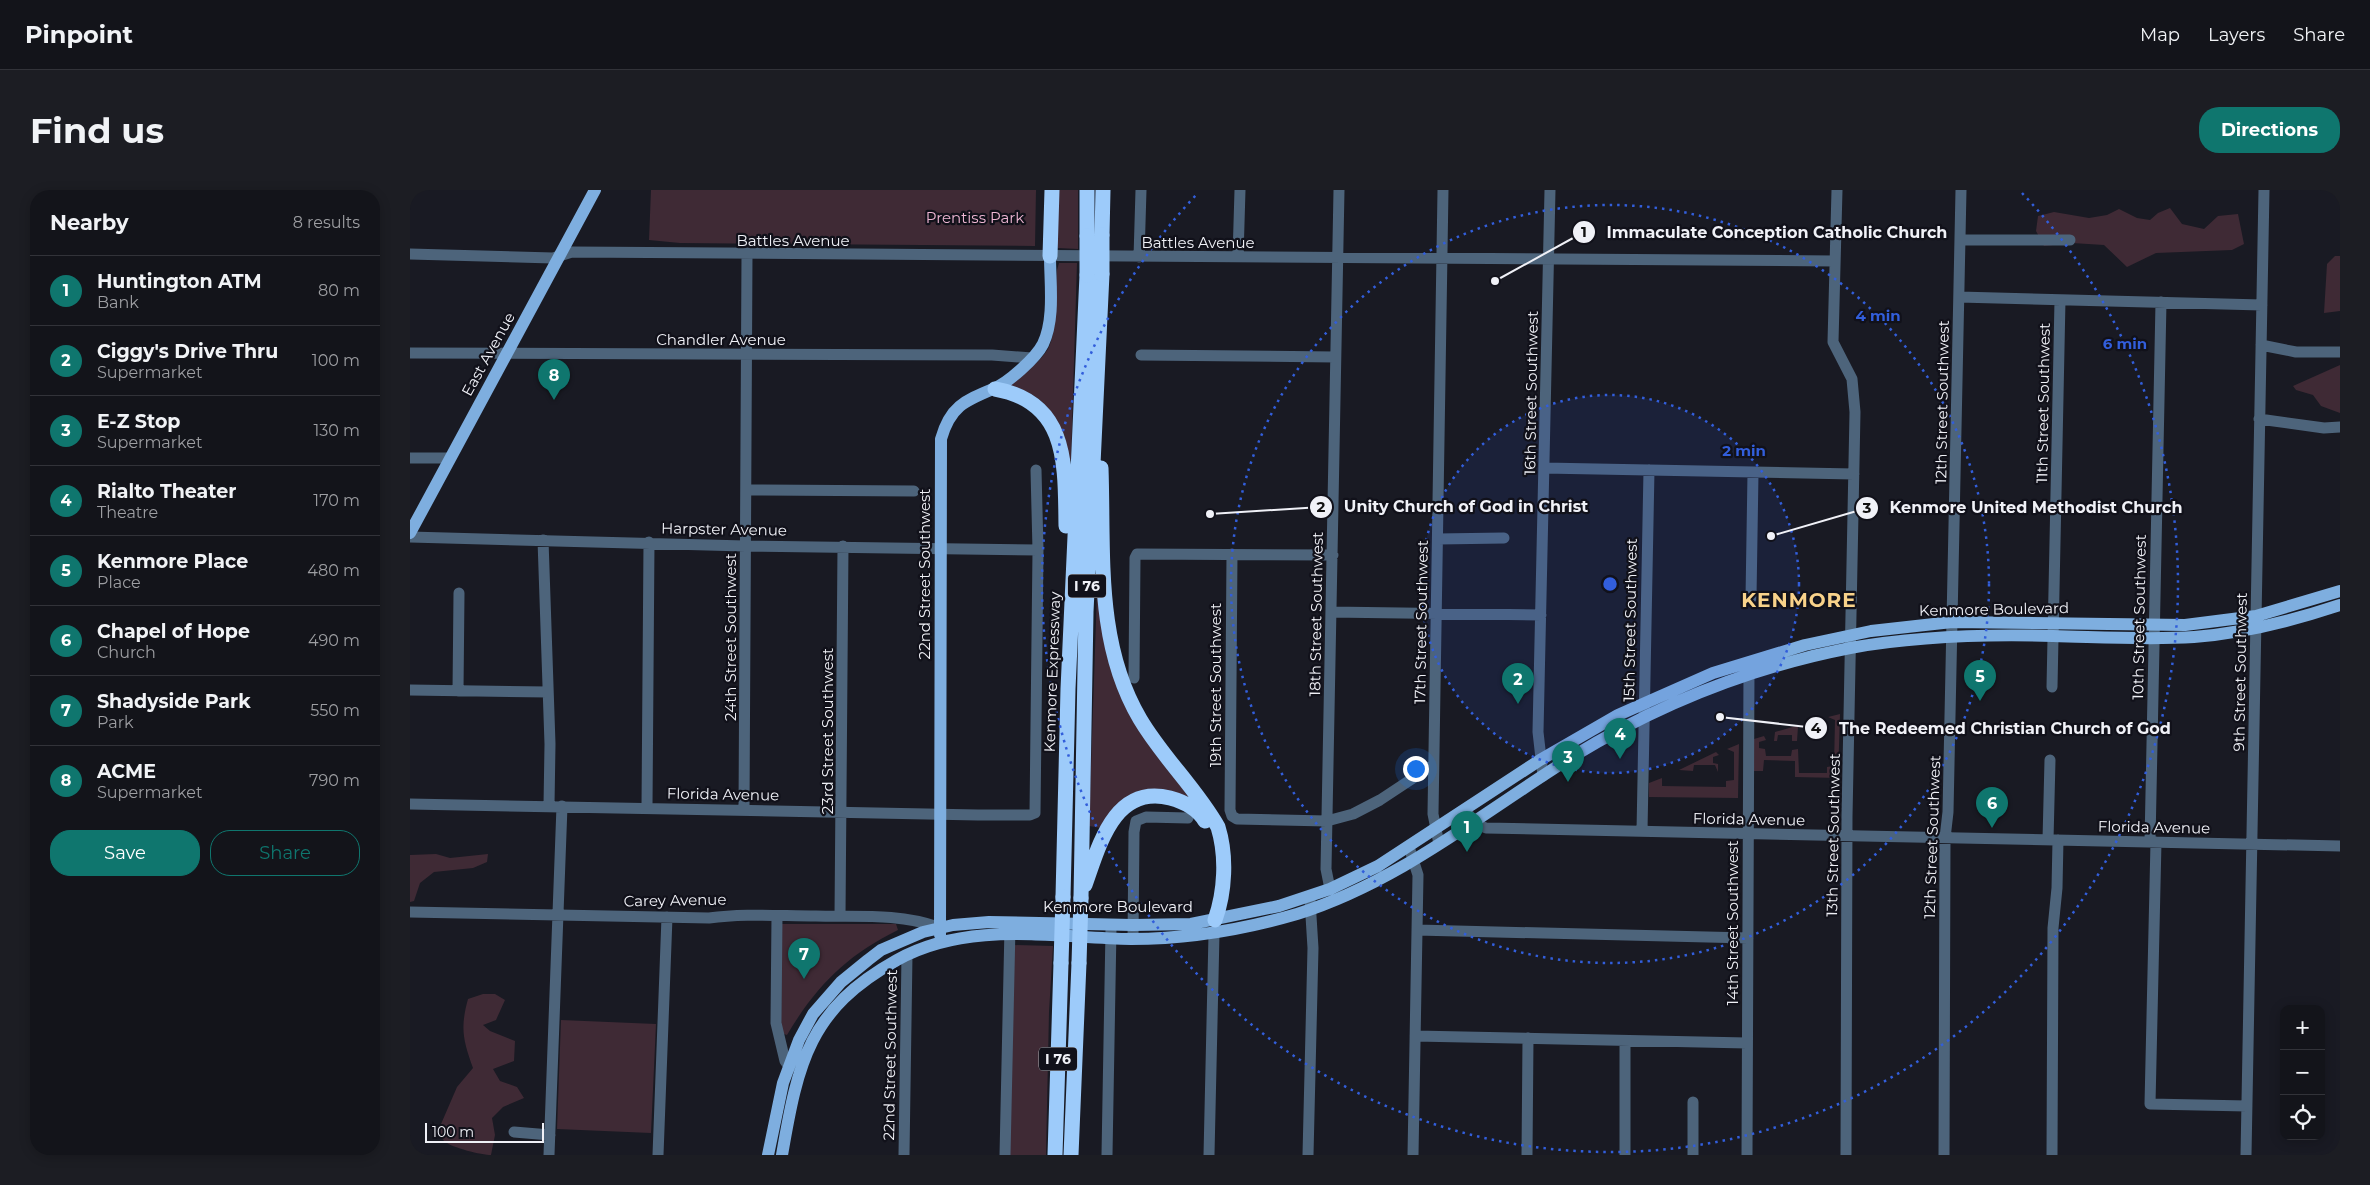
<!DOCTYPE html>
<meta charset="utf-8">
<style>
:root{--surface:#13141a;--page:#1c1d23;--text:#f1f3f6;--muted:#9d9ea2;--line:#323339;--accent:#0f766e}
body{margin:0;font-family:Montserrat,sans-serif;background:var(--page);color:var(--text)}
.controls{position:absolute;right:15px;bottom:15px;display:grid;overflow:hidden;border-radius:10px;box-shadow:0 2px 12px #0003}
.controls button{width:45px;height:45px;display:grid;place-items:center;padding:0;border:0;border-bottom:1px solid var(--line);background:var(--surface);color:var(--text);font:25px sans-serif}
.scale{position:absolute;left:15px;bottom:12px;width:119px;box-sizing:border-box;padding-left:5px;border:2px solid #f0f1f7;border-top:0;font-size:14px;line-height:18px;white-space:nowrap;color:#f0f1f7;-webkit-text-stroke:4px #11111a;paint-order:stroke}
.you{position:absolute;left:1005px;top:578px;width:18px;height:18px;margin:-12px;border:4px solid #fff;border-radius:50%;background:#1a73e8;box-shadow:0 0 0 8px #1a73e833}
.badge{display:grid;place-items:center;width:32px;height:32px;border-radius:50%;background:var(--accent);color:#fff;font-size:16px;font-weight:700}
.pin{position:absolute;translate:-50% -41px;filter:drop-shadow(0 1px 2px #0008)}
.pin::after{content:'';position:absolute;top:26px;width:18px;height:15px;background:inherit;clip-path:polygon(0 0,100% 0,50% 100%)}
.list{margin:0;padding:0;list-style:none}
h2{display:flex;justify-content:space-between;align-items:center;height:65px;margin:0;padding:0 20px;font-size:21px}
h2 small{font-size:16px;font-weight:400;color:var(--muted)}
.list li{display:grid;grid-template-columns:32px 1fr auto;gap:15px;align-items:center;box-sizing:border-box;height:70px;padding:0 20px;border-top:1px solid var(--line)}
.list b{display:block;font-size:19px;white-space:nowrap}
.list p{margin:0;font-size:16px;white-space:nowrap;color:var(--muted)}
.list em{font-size:16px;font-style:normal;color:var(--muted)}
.actions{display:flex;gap:10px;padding:15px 20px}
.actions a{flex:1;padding:11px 0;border:1px solid var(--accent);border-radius:20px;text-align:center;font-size:18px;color:var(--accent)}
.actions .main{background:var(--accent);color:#fff}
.icon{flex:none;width:28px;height:28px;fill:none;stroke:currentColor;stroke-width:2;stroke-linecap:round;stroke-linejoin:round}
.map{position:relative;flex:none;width:1930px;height:965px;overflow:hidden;border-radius:20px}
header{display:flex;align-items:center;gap:30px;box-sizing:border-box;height:70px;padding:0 25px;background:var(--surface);border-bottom:1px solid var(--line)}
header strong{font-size:24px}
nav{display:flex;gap:28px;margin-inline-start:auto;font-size:18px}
.intro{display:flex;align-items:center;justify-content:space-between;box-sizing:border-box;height:120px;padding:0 30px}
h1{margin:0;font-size:35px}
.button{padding:12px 22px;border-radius:20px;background:var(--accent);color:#fff;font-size:18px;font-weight:700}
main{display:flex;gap:30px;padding:0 30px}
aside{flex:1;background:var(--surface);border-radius:20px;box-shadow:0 2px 12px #0003}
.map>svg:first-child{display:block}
.green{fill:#3f2a35}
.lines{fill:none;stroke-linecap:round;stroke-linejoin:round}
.minor{stroke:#4d647b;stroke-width:11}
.major{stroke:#7eaedf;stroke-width:12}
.highway{stroke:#9dcbfa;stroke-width:15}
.highway-bridge{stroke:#9dcbfa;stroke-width:15}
.ring{fill:none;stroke:#325edb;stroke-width:2.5;stroke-dasharray:2.5 5}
.labels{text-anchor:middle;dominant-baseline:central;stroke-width:4.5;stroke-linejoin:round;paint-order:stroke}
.shield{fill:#11111a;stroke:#adaeb5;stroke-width:1}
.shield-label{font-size:14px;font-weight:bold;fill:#f0f1f7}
.park-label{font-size:15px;fill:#efb7d4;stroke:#11111a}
.street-label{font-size:15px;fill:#f0f1f7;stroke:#11111a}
.district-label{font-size:20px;font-weight:bold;letter-spacing:1px;fill:#f8d28a;stroke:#11111a}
.centre{fill:#325edb;stroke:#11111a;stroke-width:2.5}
.ring-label{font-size:15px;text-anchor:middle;font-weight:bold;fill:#325edb;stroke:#11111a;stroke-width:4.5;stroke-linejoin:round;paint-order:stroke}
.leader{fill:none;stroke:#f0f1f7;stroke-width:2}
.callout-dot{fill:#f0f1f7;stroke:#11111a;stroke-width:2}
.mark-label{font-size:15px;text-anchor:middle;font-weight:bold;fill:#111}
.callout-label{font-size:16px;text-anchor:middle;font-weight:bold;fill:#f0f1f7;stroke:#11111a;stroke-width:4.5;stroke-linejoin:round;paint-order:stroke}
</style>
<header>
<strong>Pinpoint</strong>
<nav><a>Map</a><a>Layers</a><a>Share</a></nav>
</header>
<div class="intro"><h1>Find us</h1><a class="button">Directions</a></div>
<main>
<aside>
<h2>Nearby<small>8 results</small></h2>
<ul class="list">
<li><span class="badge">1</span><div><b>Huntington ATM</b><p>Bank</p></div><em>80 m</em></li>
<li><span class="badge">2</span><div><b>Ciggy's Drive Thru</b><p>Supermarket</p></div><em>100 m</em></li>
<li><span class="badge">3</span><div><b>E-Z Stop</b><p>Supermarket</p></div><em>130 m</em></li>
<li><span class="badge">4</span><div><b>Rialto Theater</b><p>Theatre</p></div><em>170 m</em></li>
<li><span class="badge">5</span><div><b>Kenmore Place</b><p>Place</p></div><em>480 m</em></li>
<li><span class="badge">6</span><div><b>Chapel of Hope</b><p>Church</p></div><em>490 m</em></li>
<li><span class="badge">7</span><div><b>Shadyside Park</b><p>Park</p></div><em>550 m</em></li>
<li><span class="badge">8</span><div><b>ACME</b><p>Supermarket</p></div><em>790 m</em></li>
</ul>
<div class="actions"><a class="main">Save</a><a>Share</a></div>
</aside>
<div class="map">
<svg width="1930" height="965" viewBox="0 0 1930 965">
<rect width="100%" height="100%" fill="#191a23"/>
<path class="green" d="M241 0H626L625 56 270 53 239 50Z
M648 0H668V59L648 58 646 49Z
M1760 18 1772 34 1794 39 1808 26 1828 24 1834 54 1822 60 1746 63 1717 77 1694 55 1662 53 1634 56 1626 41 1628 26 1644 22 1679 28 1697 25 1709 19 1727 28 1740 30 1748 23Z
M1925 66H1930V121L1914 123 1917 74Z
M649 73H667L661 270 657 269C651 229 638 205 597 195 611 185 628 175 638 159 648 140 645 101 647 80Z
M1930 175V223L1911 216 1903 205 1886 200 1883 196Z
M687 401H690L702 480 785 610 747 602 691 638 679 636Z
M1430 524 1428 588 1385 587V571L1354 570 1353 581H1344V549L1354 546 1356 550 1349 552V558L1355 559 1356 566H1381L1382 560 1388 559 1389 583H1417V577L1424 576 1425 530 1418 527Z
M1386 536 1388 537 1387 551H1382V545H1368L1367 551H1364L1365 542Z
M1329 554 1328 608 1239 607V593L1252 588V596L1316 597V591L1324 590V562L1317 559Z
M1306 562 1309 565 1303 567V573L1308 574V582L1305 575H1284L1283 581 1269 580Z
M26 664 40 668 78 664 77 672 63 678 24 682 10 693 4 711 0 712V665Z
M372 734H486L488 740C437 765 406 796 377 845L371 843Z
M603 755 643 756 639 822 636 965H599Z
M73 804H85L95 810 86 830 73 835 80 841 105 851 104 871 83 879 90 891 107 897 114 908 93 917 82 928 85 945 81 965C72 965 42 958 34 951 32 949 30 944 28 941L47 897 63 878C53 850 50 838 58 809Z
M151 830 246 834 241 943 147 939Z"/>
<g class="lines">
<path class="minor" d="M1427 0 1423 152 1442 189 1445 222 1437 627 1436 965
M1550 50H1660
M0 64 143 68 162 62 1425 71
M729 67 731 0
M828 67 830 0
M1549 107 1852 115
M1851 155 1886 162H1930
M0 163 582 165 622 168
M731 165 925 167
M1849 229 1914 238 1930 237
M0 268H39
M1134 278 1444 284
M336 300 504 301
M0 347 335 356 628 360
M1028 349 1094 348
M133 350 140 554 139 616
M822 364 820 620 822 626 827 629 917 631 943 624 970 610 1023 575
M1341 408 1343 283
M921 422 1131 425
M724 488 725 368 727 364 923 365
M1642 497 1650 110
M0 500 138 502
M48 501 49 403
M1133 586 1128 542 1140 0
M0 614 568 625H620L625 623 628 360 626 280
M237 617 239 352
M334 620 337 65
M1055 620 1066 634 1076 638 1930 656
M1232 641 1239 280
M1638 650 1640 570
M1740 652 1751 112
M1746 652 1740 914 1837 916
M1029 654 1023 624 1033 0
M999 657 1008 685 1003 965
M920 699 916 679 929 0
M0 722 299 728C334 723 370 726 406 726 447 727 489 723 528 737
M367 726 366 833 375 871 378 875 387 877
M430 726 433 356
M1007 740 1338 748
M723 749 724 642 726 631 736 627 778 628
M1005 846 1337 853
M104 942 140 945
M139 965 152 616
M248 965 257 727
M494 965 497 765
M595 965 600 737
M697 965 701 739
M799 965 804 744
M898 965 903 758 900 710
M1117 965 1118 848
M1215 965V851
M1283 965V912
M1337 965 1339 478
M1534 965 1535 648 1538 622 1551 0
M1642 965 1643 738 1647 698 1648 650
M1836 965 1854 0"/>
<path class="major" d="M0 343 185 0
M530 745 531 249C540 217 554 211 583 199 598 193 626 168 633 154 645 129 640 93 640 66
M358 965 373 893 389 850 403 824 431 792 458 770 471 760 513 742 543 735 579 732 723 735 781 734 869 716 920 699 968 676 1130 570 1208 525 1303 483 1395 455 1461 441 1542 432 1775 435 1846 426 1930 401
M372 965C388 872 399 819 487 770 558 730 644 748 721 749 778 749 832 740 887 724 989 692 1072 623 1162 567 1247 515 1342 477 1440 458 1507 446 1575 444 1643 446 1689 447 1737 450 1784 447 1834 443 1882 431 1930 415"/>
<path class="highway" d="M677 0V46
M692 45 693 0
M640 66 642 0
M585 199C659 212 655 276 656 336
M691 278C694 363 685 453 730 529 753 568 786 598 808 637 817 666 815 702 805 730
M675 695C689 656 704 594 760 608 775 612 787 618 795 631
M653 707 658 499 677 85
M671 708 676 422 692 84
M645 965 651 773
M661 965 669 773"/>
<path class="highway-bridge" d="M692 84V45
M677 85V46
M651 773 653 707
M669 773 671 708"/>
</g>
<circle cx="1200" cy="394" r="189" fill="#325edb" fill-opacity=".12"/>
<g class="ring">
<circle cx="1200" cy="394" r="189"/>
<circle cx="1200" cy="394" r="379"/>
<path d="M1612 3A568 568 0 1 1 788 3"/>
</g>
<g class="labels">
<g class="shield">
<rect x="658" y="384.5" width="38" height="23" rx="4"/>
<rect x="629" y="857.5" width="38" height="23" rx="4"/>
</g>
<g class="shield-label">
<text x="677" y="396">I 76</text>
<text x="648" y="869">I 76</text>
</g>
<g class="park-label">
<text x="565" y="27">Prentiss Park</text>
</g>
<g class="street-label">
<text x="383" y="50">Battles Avenue</text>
<text x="788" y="52">Battles Avenue</text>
<text x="311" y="149">Chandler Avenue</text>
<text transform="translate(78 164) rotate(-61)">East Avenue</text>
<text transform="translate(1121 203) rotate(-89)">16th Street Southwest</text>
<text transform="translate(1532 212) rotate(-89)">12th Street Southwest</text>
<text transform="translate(1633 213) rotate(-89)">11th Street Southwest</text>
<text transform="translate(314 339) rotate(1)">Harpster Avenue</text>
<text transform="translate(514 384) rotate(-90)">22nd Street Southwest</text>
<text transform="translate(1584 419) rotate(-1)">Kenmore Boulevard</text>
<text transform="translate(906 424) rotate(-89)">18th Street Southwest</text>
<text transform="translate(1729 427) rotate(-89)">10th Street Southwest</text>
<text transform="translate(1220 430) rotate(-89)">15th Street Southwest</text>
<text transform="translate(1011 432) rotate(-89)">17th Street Southwest</text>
<text transform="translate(320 447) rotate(-90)">24th Street Southwest</text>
<text transform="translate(642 482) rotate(-88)">Kenmore Expressway</text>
<text transform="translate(1830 482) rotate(-89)">9th Street Southwest</text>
<text transform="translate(805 495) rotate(-90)">19th Street Southwest</text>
<text transform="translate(417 541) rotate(-90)">23rd Street Southwest</text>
<text transform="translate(313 604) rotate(1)">Florida Avenue</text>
<text transform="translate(1339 629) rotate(1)">Florida Avenue</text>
<text transform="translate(1744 637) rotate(1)">Florida Avenue</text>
<text transform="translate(1423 645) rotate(-89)">13th Street Southwest</text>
<text transform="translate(1522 647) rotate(-88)">12th Street Southwest</text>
<text transform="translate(265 710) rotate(-1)">Carey Avenue</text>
<text x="708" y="716">Kenmore Boulevard</text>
<text transform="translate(1322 733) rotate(-90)">14th Street Southwest</text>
<text transform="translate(480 865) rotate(-89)">22nd Street Southwest</text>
</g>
<g class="district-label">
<text x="1389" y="410">KENMORE</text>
</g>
</g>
<circle cx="1200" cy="394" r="8" class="centre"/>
<g class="ring-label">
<text x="1468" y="131">4 min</text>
<text x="1715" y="159">6 min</text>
<text x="1334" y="266">2 min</text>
</g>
<path class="leader" d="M1085 91L1174 42M800 324L911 317M1361 346L1457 318M1310 527L1406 538"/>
<g class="callout-dot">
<circle cx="1085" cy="91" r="5"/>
<circle cx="800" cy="324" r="5"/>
<circle cx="1361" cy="346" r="5"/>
<circle cx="1310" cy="527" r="5"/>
<circle cx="1174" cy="42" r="12"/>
<circle cx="911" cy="317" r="12"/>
<circle cx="1457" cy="318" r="12"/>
<circle cx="1406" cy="538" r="12"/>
</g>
<g class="mark-label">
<text x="1174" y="47">1</text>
<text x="911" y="322">2</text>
<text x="1457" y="323">3</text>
<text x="1406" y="543">4</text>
</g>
<g class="callout-label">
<text x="1367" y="48">Immaculate Conception Catholic Church</text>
<text x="1056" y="322">Unity Church of God in Christ</text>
<text x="1626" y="323">Kenmore United Methodist Church</text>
<text x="1595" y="544">The Redeemed Christian Church of God</text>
</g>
</svg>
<div class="controls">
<button>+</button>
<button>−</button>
<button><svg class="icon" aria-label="locate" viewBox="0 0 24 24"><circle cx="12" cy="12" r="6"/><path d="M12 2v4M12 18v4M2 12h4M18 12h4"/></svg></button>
</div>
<div class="scale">100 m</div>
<div class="you"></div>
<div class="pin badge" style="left:1057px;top:662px">1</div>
<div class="pin badge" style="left:1108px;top:514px">2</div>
<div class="pin badge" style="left:1158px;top:592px">3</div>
<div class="pin badge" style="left:1210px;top:569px">4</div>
<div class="pin badge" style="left:1570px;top:511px">5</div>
<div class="pin badge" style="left:1582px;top:638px">6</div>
<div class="pin badge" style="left:394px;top:789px">7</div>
<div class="pin badge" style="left:144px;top:210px">8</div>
</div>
</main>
